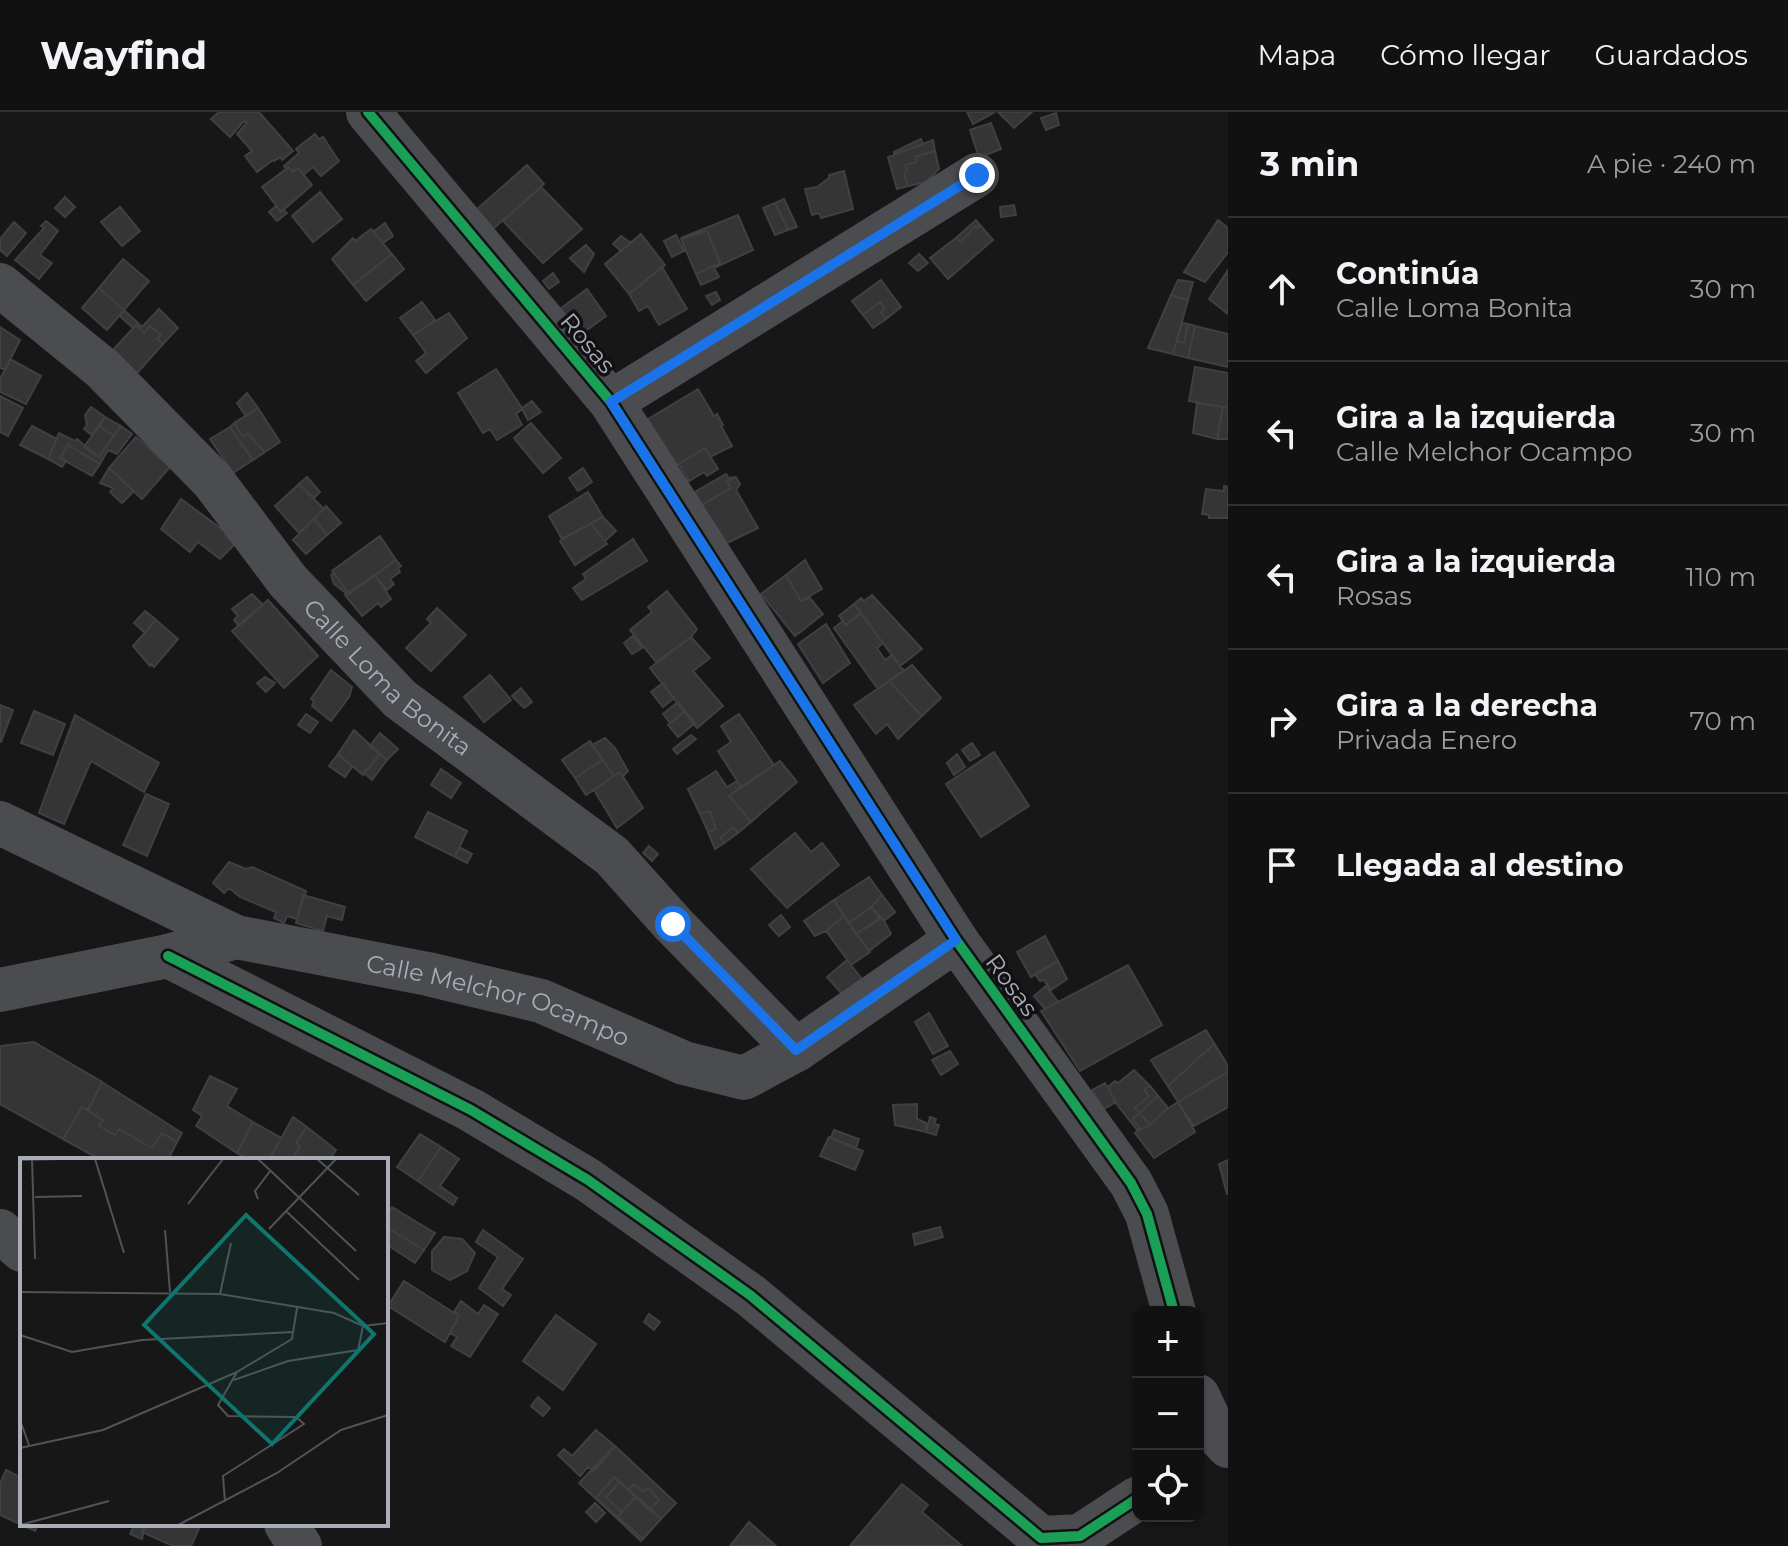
<!DOCTYPE html>
<html lang="es">
<meta charset="utf-8">
<style>
:root{--surface:#111;--page:#1a1a1a;--text:#f1f3f6;--muted:#9c9d9f;--line:#303131}
body{margin:0;font-family:Montserrat,sans-serif;background:var(--page);color:var(--text)}
.controls{position:absolute;right:24px;bottom:24px;display:grid;overflow:hidden;border-radius:16px;box-shadow:0 2px 6px #0004}
.controls button{width:72px;height:72px;display:grid;place-items:center;padding:0;border:0;border-bottom:2px solid var(--line);background:var(--surface);color:var(--text);font:40px sans-serif}
.stop{position:absolute;width:24px;height:24px;margin:-18px;border:6px solid #1a73e8;border-radius:50%;background:#fff}
.stop.end{background:#1a73e8;border-color:#fff;box-shadow:0 2px 8px #0008}
.list{margin:0;padding:0;list-style:none}
h2{display:flex;justify-content:space-between;align-items:center;height:104px;margin:0;padding:0 32px;font-size:34px}
h2 small{font-size:26px;font-weight:400;color:var(--muted)}
.list li{display:grid;grid-template-columns:52px 1fr auto;gap:24px;align-items:center;box-sizing:border-box;height:144px;padding:0 32px;border-top:2px solid var(--line)}
.list b{display:block;font-size:30px;white-space:nowrap}
.list p{margin:0;font-size:26px;white-space:nowrap;color:var(--muted)}
.list em{font-size:26px;font-style:normal;color:var(--muted)}
.icon{flex:none;width:44px;height:44px;fill:none;stroke:currentColor;stroke-width:2;stroke-linecap:round;stroke-linejoin:round}
.map{position:relative;flex:none;width:1228px;height:1434px;overflow:hidden}
header{display:flex;align-items:center;gap:48px;box-sizing:border-box;height:112px;padding:0 40px;background:var(--surface);border-bottom:2px solid var(--line)}
header strong{font-size:38px}
nav{display:flex;gap:44px;margin-inline-start:auto;font-size:28px}
main{display:flex}
aside{flex:1;background:var(--surface)}
.map>svg:first-child{display:block}
.building{fill:#353536;stroke:#3f4043;stroke-width:2}
.lines{fill:none;stroke-linecap:round;stroke-linejoin:round}
.street{stroke:#4b4c50;stroke-width:44}
.cycleway-casing{stroke:#111113;stroke-width:15}
.cycleway{stroke:#1a9f57;stroke-width:10}
.route{stroke:#1a73e8;stroke-width:10}
.labels{text-anchor:middle;dominant-baseline:central;stroke-width:7;stroke-linejoin:round;paint-order:stroke}
.street-label{font-size:24px;fill:#a8adb8;stroke:#111113}
.inset-road{fill:none;stroke:#515357;stroke-width:2}
.view{fill:#0f766e;fill-opacity:0.15;stroke:#0f766e;stroke-width:4}
.inset-edge{fill:none;stroke:#a8adb8;stroke-width:4}
</style>
<header>
<strong>Wayfind</strong>
<nav><a>Mapa</a><a>Cómo llegar</a><a>Guardados</a></nav>
</header>
<main>
<div class="map">
<svg width="1228" height="1434" viewBox="0 0 1228 1434">
<rect width="100%" height="100%" fill="#171717"/>
<path class="building" d="M219 0H259L293 39 282 48 281 45 274 49 273 48 257 60 245 44 252 39 237 22 247 11 244 9 230 25 211 7Z
M967 0H995L973 12Z
M998 0H1032L1014 16Z
M1056 1 1059 13 1046 18 1041 6Z
M991 11 1001 37 979 46 970 18Z
M315 22 319 27 323 25 339 49 321 64 313 55 303 63 298 56 293 60 289 55 287 57 284 54 299 41 296 37Z
M921 27 923 33 894 42V40Z
M933 28 935 39 915 45 917 50 905 53 907 59 904 61 908 74 897 77 888 45Z
M935 39 939 57 926 70 908 74 904 61 907 59 905 53 917 50 915 45Z
M527 53 544 72 493 117 477 97Z
M289 55 293 60 298 56 312 73 281 100 262 75Z
M844 59 853 97 821 106 819 101 812 103 805 77 817 75 829 66V63Z
M541 75 582 117 543 151 503 109Z
M320 80 342 107 313 130 292 104Z
M65 85 75 95 65 105 55 96Z
M784 87 797 115 788 118 775 91Z
M775 91 788 118 775 123 763 96Z
M1014 93 1016 103 1001 105 1000 95Z
M276 94 281 100 283 98 287 101 277 109 269 100Z
M120 95 140 119 122 134 101 110Z
M738 103 753 138 714 156 719 165 701 173 696 162 720 151 707 119 681 126Z
M976 108 980 113 977 116 975 114 961 130 956 126Z
M1218 108 1228 116V140L1205 170 1184 160Z
M46 109 58 119 40 143 52 151 39 167 15 148 44 116 41 114Z
M14 110 26 121 7 144 0 138V127Z
M385 111 393 124 383 131 373 120Z
M980 113 993 128 948 167 930 146 956 126 961 130 975 114 977 116Z
M371 117 392 142 353 173 332 147 353 126 355 129Z
M707 119 720 151 696 162 681 127Z
M641 122 665 153 629 182 605 152Z
M676 123 684 139 672 145 664 129Z
M621 124 631 131 621 139 613 132Z
M586 133 594 142 584 160 570 146Z
M392 142 404 157 366 189 353 173Z
M919 142 928 151 918 159 909 151Z
M123 147 149 169 124 198 99 176Z
M662 155 687 197 659 213 648 194 639 199 629 182Z
M1228 158V202L1209 187Z
M553 161 559 170 549 177 543 169Z
M881 168 901 195 886 207 881 200 885 196 880 190 863 203 852 189Z
M1178 168 1193 170 1188 188 1171 183Z
M99 176 124 198 107 218 82 196Z
M587 177 606 204 580 223 560 197Z
M716 180 720 188 712 193 706 184Z
M1171 183 1188 188 1173 242 1148 236Z
M422 190 435 208 413 223 400 206Z
M880 190 885 196 881 200 886 207 873 216 863 203Z
M159 197 178 216 163 232 157 227 161 223 150 214 144 221 136 213 138 211 142 215Z
M124 198 138 211 133 216 120 204Z
M449 201 467 226 426 261 416 249 426 241 413 223Z
M1182 211 1188 212 1184 231 1177 229Z
M1188 212 1195 214 1188 246 1173 242 1177 229 1184 231Z
M136 213 144 221 150 214 161 223 157 227 163 232 137 261 113 238Z
M1195 214 1228 222V255L1188 246Z
M0 215 20 228 5 258 0 256Z
M10 247 41 264 26 292 0 280V267Z
M1195 255 1228 261V296L1189 289Z
M496 257 522 296 532 289 541 300 528 308 522 297 516 302 522 313 497 328 490 317 483 321 458 281Z
M698 277 714 304 717 302 723 313 721 314 732 334 710 345 705 336 677 353 648 307Z
M247 281 258 296 246 304 237 291Z
M0 284 23 296 8 324 0 320Z
M1197 291 1223 295 1217 327 1193 321Z
M91 295 105 305 92 323 84 317 87 313 85 303Z
M1223 295 1228 296V327H1217Z
M258 296 280 330 265 340 248 322 243 325 234 311Z
M105 305 121 314 114 324 99 314Z
M234 311 243 325 248 322 265 340 253 348 230 315Z
M531 311 561 346 543 361 514 326Z
M32 314 57 327 48 347 20 333Z
M99 314 114 324 99 345 84 335Z
M121 314 132 322 117 342 108 338 100 352 68 333 60 346 66 349 62 355 48 347 59 321 75 329 77 327 99 345Z
M230 315 253 348 233 361 210 327Z
M136 325 170 355 142 387 109 356Z
M68 333 100 352 92 364 60 346Z
M705 336 718 357 707 364 704 360 689 369 679 352Z
M109 356 134 379 122 391 110 380 113 376 100 371Z
M583 356 592 370 578 379 569 366Z
M726 362 729 366 736 365 727 370 731 376 702 393 695 380Z
M307 365 320 380 314 386 299 372Z
M736 365 740 372 736 378 758 416 723 433 702 393 731 376 727 370Z
M299 372 324 397 299 421 275 394Z
M1224 374 1228 375V406H1209V403L1202 402 1206 377 1224 379Z
M588 380 603 405 562 427 549 404Z
M181 387 227 421 225 424 235 432 220 447 198 430 190 440 161 417Z
M326 394 341 411 327 423 314 407Z
M603 405 616 419 605 429 591 411Z
M314 407 327 423 306 442 293 428Z
M591 411 607 432 575 453 560 429Z
M380 424 396 448 349 482 332 459Z
M633 427 647 449 582 488 573 476 586 467 583 462Z
M396 448 401 454 398 456 400 460 390 467 394 472 387 478 375 463Z
M805 448 822 477 801 489 786 463Z
M334 461 348 481 347 482 334 472 331 463Z
M375 463 391 487 381 495 378 491 362 504 345 483Z
M786 463 801 489 810 486 823 502 795 524 761 482Z
M667 479 697 517 691 525 656 550 630 518 652 500 648 495Z
M252 482 263 493 239 514 234 508 238 504 232 497Z
M872 483 922 537 900 554 854 492 861 486 864 489Z
M268 488 318 544 284 576 232 519Z
M854 492 861 501 846 513 839 504Z
M437 496 466 523 431 559 406 536 431 511 427 507Z
M145 499 156 508 145 521 134 511Z
M861 501 883 531 877 536 885 548 892 543 904 559 878 577 834 516 843 509 846 513Z
M156 508 178 527 154 555 151 552 150 554 133 534Z
M826 512 850 551 823 571 798 532Z
M633 524 642 536 632 542 624 531Z
M691 525 710 546 693 559 723 594 697 616 650 556Z
M912 553 941 586 922 604 889 569Z
M331 558 352 575 349 585 331 609 312 594 314 589 311 587Z
M490 563 511 588 484 610 464 585Z
M265 565 275 571 266 580 257 571Z
M889 569 922 604 898 627 887 612 876 622 854 593Z
M663 571 674 586 663 595 651 580Z
M521 576 532 590 524 596 512 584Z
M678 590 685 599 670 611 663 602Z
M0 593 13 598 1 630H0Z
M34 599 65 612 53 643 21 631Z
M685 599 695 611 678 625 668 613Z
M306 602 318 610 310 621 298 613Z
M739 602 774 653 741 675 718 639 731 630 721 614Z
M75 603 159 651 144 680 91 649 64 712 39 701Z
M354 618 380 642 363 663 338 642Z
M380 621 398 637 387 648 370 634Z
M691 623 696 627 677 642 673 637Z
M605 626 615 636 628 659 623 664 620 660 614 664 592 633Z
M590 629 603 648 575 666 562 648Z
M972 631 980 643 970 649 962 638Z
M994 640 1029 694 981 725 946 672Z
M338 642 352 655 345 665 329 654Z
M380 642 387 648 372 668 364 661Z
M957 642 965 655 954 663 947 651Z
M603 648 614 664 586 683 575 666Z
M780 649 797 670 751 710 729 684Z
M441 657 461 671 451 686 431 673Z
M716 659 727 675 737 669 741 675 729 684 751 710 738 721 733 715 720 726 724 731 715 737 708 720 716 717 710 699 700 702 688 677Z
M620 660 643 696 617 716 594 678Z
M146 682 169 692 147 744 123 733Z
M710 699 716 717 708 720 700 702Z
M428 700 467 719 455 745 415 725Z
M733 715 738 721 724 731 720 726Z
M795 721 811 740 822 731 839 753 787 796 751 757Z
M649 734 658 742 652 749 643 741Z
M459 735 472 742 467 751 455 745Z
M229 750 246 757 252 755 306 779 297 807 287 804 284 811 274 806 276 800 240 785 229 776 224 781 213 771Z
M869 765 882 783 871 795 849 811 834 788Z
M303 783 345 795 342 808 327 804 323 819 296 811Z
M882 783 895 800 884 809 871 795Z
M834 788 844 804 826 819 815 824 804 809Z
M871 795 880 807 856 822 849 811Z
M781 803 790 815 779 824 769 813Z
M844 804 870 840 851 853 826 819Z
M882 805 891 822 869 839 856 822Z
M1045 824 1058 849 1031 865 1017 840Z
M847 848 862 867 842 882 827 865Z
M1058 849 1067 867 1051 878 1044 868 1040 869 1035 862Z
M1128 853 1162 913 1080 959 1041 899Z
M1046 874 1058 890 1045 897 1034 884Z
M929 901 948 934 933 942 915 910Z
M1206 918 1228 954V960L1178 990 1151 948Z
M34 930 102 970 88 998 82 995 63 1027 0 992V934Z
M1214 932 1228 954V960L1178 990 1168 974Z
M950 939 958 952 941 963 932 948Z
M1134 958 1150 974 1144 978 1149 984 1135 996 1150 1013 1138 1019 1115 990 1108 975 1115 969 1118 971Z
M1228 960V995L1194 1014 1178 990Z
M1228 960V995L1194 1014 1178 990Z
M210 964 237 977 227 994 253 1010 237 1041 196 1014 202 1004 193 998Z
M102 970 182 1021 177 1030 162 1021 152 1036 119 1017 115 1023 99 1014 103 1008 88 998Z
M1105 971 1116 990 1104 997 1092 978Z
M1150 974 1168 996 1150 1013 1135 996 1149 984 1144 978Z
M1158 984 1168 996 1163 1000 1178 990 1195 1020 1154 1046 1135 1021 1140 1016 1133 1007Z
M917 992V1007L926 1011V1020L895 1013 893 993Z
M82 995 103 1008 99 1014 115 1023 119 1017 152 1036 162 1021 177 1030 168 1048H101L63 1027Z
M293 1005 307 1015 296 1031 300 1034 292 1048H269Z
M930 1005 936 1007 934 1012 939 1013 936 1023 926 1020Z
M253 1010 281 1026 269 1048H248L237 1041Z
M307 1015 336 1038 330 1047 332 1048H292L300 1034 296 1031Z
M834 1018 859 1027 856 1036 831 1026Z
M420 1022 441 1035 418 1069 397 1055Z
M829 1025 863 1039 855 1058 820 1044Z
M441 1035 459 1047 440 1074 457 1086 453 1093 418 1069Z
M1228 1048V1082H1227L1219 1052Z
M392 1095 435 1121 424 1138 386 1115V1104Z
M386 1115 424 1138 415 1151 386 1132Z
M940 1115 943 1125 915 1133 913 1122Z
M483 1118 523 1147 502 1177 511 1183 503 1194 479 1176 498 1145 476 1130Z
M444 1125 462 1127 475 1141 467 1159 450 1168 432 1158V1139Z
M404 1169 459 1204 445 1230 388 1194Z
M461 1189 478 1202 484 1193 498 1202 470 1245 451 1234 457 1225 450 1221 459 1204 454 1200Z
M649 1202 660 1210 654 1218 644 1210Z
M556 1203 596 1232 563 1278 523 1249Z
M538 1285 550 1296 543 1304 531 1294Z
M596 1318 615 1334 593 1360 588 1355 580 1364 558 1343 564 1337 572 1344Z
M615 1334 676 1391 661 1407 650 1398 659 1388 648 1376 643 1380 634 1372 628 1378 614 1365 596 1386 643 1427 641 1429 579 1371Z
M6 1358 22 1366V1412H38L35 1419 0 1403V1372Z
M614 1365 620 1370 606 1385 622 1400 618 1405 596 1386Z
M620 1370 636 1384 622 1400 606 1385Z
M634 1372 643 1380 648 1376 659 1388 650 1398 628 1378Z
M902 1372 928 1393 922 1400 962 1434H850Z
M636 1384 661 1407 643 1427 618 1405Z
M595 1391 605 1401 596 1410 586 1400Z
M749 1410 776 1434H730Z
M749 1410 776 1434H730Z
M135 1412H145L142 1427 130 1422Z
M145 1412H201L191 1434H173L142 1420Z"/>
<g class="lines">
<g class="street">
<path d="M368 0 611 290 956 828 1131 1071 1147 1102 1174 1200"/>
<path id="s1" d="M0 173 103 257 213 369 288 469 400 587 612 744 673 812 796 938"/>
<path d="M611 290 977 63"/>
<path d="M0 711 236 825"/>
<path d="M168 844 471 998 588 1068 750 1183 1041 1426 1080 1424 1138 1386"/>
<path id="s2" d="M0 878 168 844 236 825 428 862 541 889 684 951 744 966 796 938 956 828"/>
<path d="M0 1119 22 1138"/>
<path d="M1198 1284 1215 1320 1228 1334"/>
<path d="M286 1412 300 1434"/>
</g>
<g class="cycleway-casing">
<path id="cycleway" d="M368 0 611 290 956 828 1131 1071 1147 1102 1174 1200
M168 844 471 998 588 1068 750 1183 1041 1426 1080 1424 1138 1386"/>
</g>
<use href="#cycleway" class="cycleway"/>
</g>
<g class="lines">
<path class="route" d="M673 812 796 938 956 828 611 290 977 63"/>
</g>
<g class="labels">
<g class="street-label">
<text transform="translate(588 231) rotate(50)">Rosas</text>
<text stroke="none"><textPath href="#s1" startOffset="554">Calle Loma Bonita</textPath></text>
<text transform="translate(1012 873) rotate(54)">Rosas</text>
<text stroke="none"><textPath href="#s2" startOffset="512">Calle Melchor Ocampo</textPath></text>
</g>
</g>
<g transform="translate(20 1046)">
<rect width="368" height="368" fill="#171717"/>
<path class="inset-road" d="M12 1 15 101M75 1 104 95M238 1 336 93M297 1 339 37M0 2 42 1M15 39 62 38M238 41 235 33 251 12M168 46 203 1M267 54 339 122M249 71 316 1M145 72 150 134M0 134 200 136 314 155 343 168 368 165M200 136 211 85M0 177 52 194 122 182 274 174M214 222 268 203 338 192 343 168M0 262 9 287M0 290 83 272 217 214M205 344 203 318 284 266 276 259 208 258 198 247 217 214 272 181 277 150M0 367 89 343M158 367 257 315 321 272 368 257"/>
<path class="view" d="M226 57 354 176 252 286 124 167Z"/>
<rect width="368" height="368" class="inset-edge"/>
</g>
</svg>
<div class="controls">
<button>+</button>
<button>−</button>
<button><svg class="icon" aria-label="locate" viewBox="0 0 24 24"><circle cx="12" cy="12" r="6"/><path d="M12 2v4M12 18v4M2 12h4M18 12h4"/></svg></button>
</div>
<div class="stop" style="left:673px;top:812px"></div>
<div class="stop end" style="left:977px;top:63px"></div>
</div>
<aside>
<h2>3 min<small>A pie · 240 m</small></h2>
<ul class="list">
<li><svg class="icon" aria-label="ahead" viewBox="0 0 24 24"><path d="M12 20V5M6 11l6-6 6 6"/></svg><div><b>Continúa</b><p>Calle Loma Bonita</p></div><em>30 m</em></li>
<li><svg class="icon" aria-label="left" viewBox="0 0 24 24"><path d="M17 20v-9H6M10 6l-5 5 5 5"/></svg><div><b>Gira a la izquierda</b><p>Calle Melchor Ocampo</p></div><em>30 m</em></li>
<li><svg class="icon" aria-label="left" viewBox="0 0 24 24"><path d="M17 20v-9H6M10 6l-5 5 5 5"/></svg><div><b>Gira a la izquierda</b><p>Rosas</p></div><em>110 m</em></li>
<li><svg class="icon" aria-label="right" viewBox="0 0 24 24"><path d="M7 20v-9h11M14 6l5 5-5 5"/></svg><div><b>Gira a la derecha</b><p>Privada Enero</p></div><em>70 m</em></li>
<li><svg class="icon" aria-label="arrive" viewBox="0 0 24 24"><path d="M6 21V4h12l-3 4 3 4H6"/></svg><div><b>Llegada al destino</b></div></li>
</ul>
</aside>
</main>
